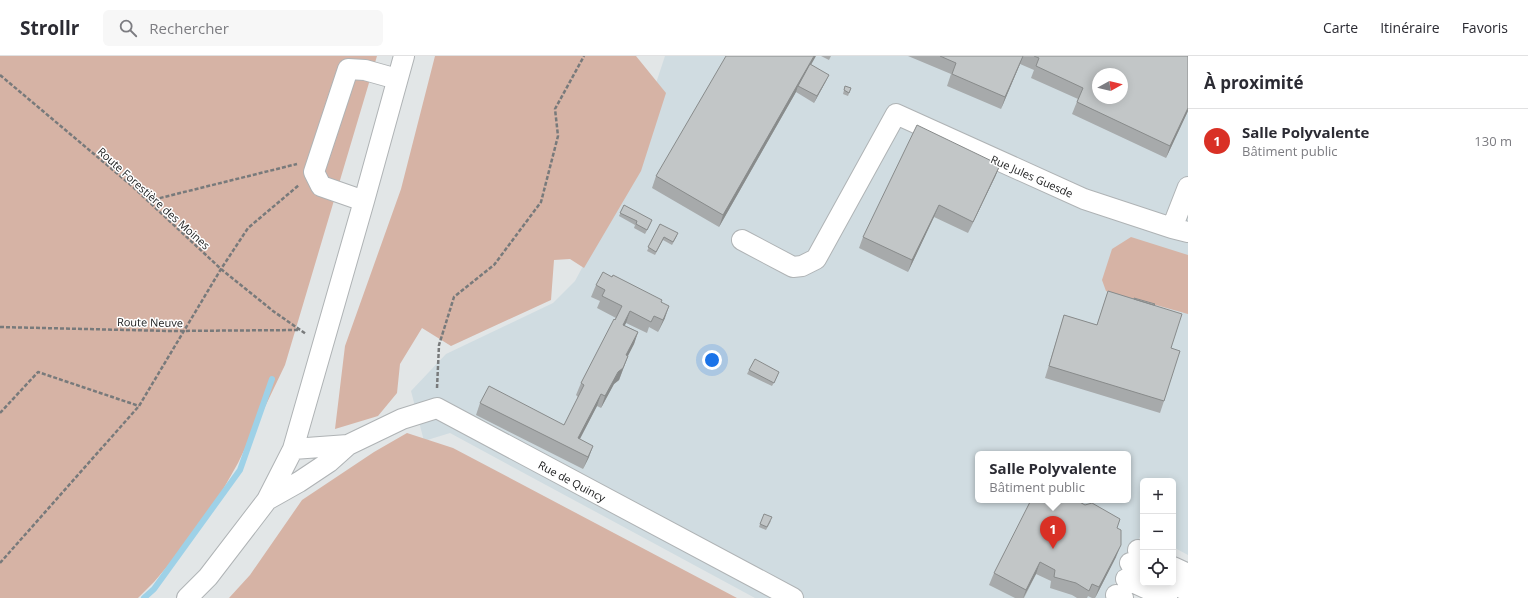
<!DOCTYPE html>
<html lang="fr">
<meta charset="utf-8">
<style>
:root{--surface:#fff;--page:#f7f7f7;--text:#2b2b33;--muted:#7c7c81;--line:#e1e1e2;--accent:#d93025}
body{margin:0;font-family:"Open Sans",sans-serif;background:var(--page);color:var(--text)}
.controls{position:absolute;right:12px;bottom:12px;display:grid;overflow:hidden;border-radius:6px;box-shadow:0 2px 10px #0003}
.controls button{width:36px;height:36px;display:grid;place-items:center;padding:0;border:0;border-bottom:1px solid var(--line);background:var(--surface);color:var(--text);font:20px sans-serif}
.compass{position:absolute;left:1092px;top:12px;width:36px;height:36px;border-radius:50%;background:var(--surface);box-shadow:0 2px 10px #0003;rotate:82deg}
.you{position:absolute;left:712px;top:304px;width:14px;height:14px;margin:-10px;border:3px solid #fff;border-radius:50%;background:#1a73e8;box-shadow:0 0 0 6px #1a73e833}
.badge{display:grid;place-items:center;width:26px;height:26px;border-radius:50%;background:var(--accent);color:#fff;font-size:13px;font-weight:700}
.pin{position:absolute;translate:-50% -33px;filter:drop-shadow(0 1px 2px #0008)}
.pin::after{content:'';position:absolute;top:21px;width:14px;height:12px;background:inherit;clip-path:polygon(0 0,100% 0,50% 100%)}
.popup{position:absolute;left:975px;top:395px;width:156px;height:52px;box-sizing:border-box;display:grid;place-content:center;border-radius:6px;background:var(--surface);filter:drop-shadow(0 1px 3px #0005);font-size:13px;white-space:nowrap;color:var(--muted)}
.popup b{font-size:15px;color:var(--text)}
.popup::after{content:'';position:absolute;left:50%;top:100%;margin-left:-8px;border:8px solid transparent;border-top-color:var(--surface)}
.list{margin:0;padding:0;list-style:none}
h2{display:flex;justify-content:space-between;align-items:center;height:52px;margin:0;padding:0 16px;font-size:17px}
h2 small{font-size:13px;font-weight:400;color:var(--muted)}
.list li{display:grid;grid-template-columns:26px 1fr auto;gap:12px;align-items:center;box-sizing:border-box;height:64px;padding:0 16px;border-top:1px solid var(--line)}
.list b{display:block;font-size:15px;white-space:nowrap}
.list p{margin:0;font-size:13px;white-space:nowrap;color:var(--muted)}
.list em{font-size:13px;font-style:normal;color:var(--muted)}
.icon{flex:none;width:22px;height:22px;fill:none;stroke:currentColor;stroke-width:2;stroke-linecap:round;stroke-linejoin:round}
.map{position:relative;flex:none;width:1188px;height:542px;overflow:hidden}
header{display:flex;align-items:center;gap:24px;box-sizing:border-box;height:56px;padding:0 20px;background:var(--surface);border-bottom:1px solid var(--line)}
header strong{font-size:19px}
nav{display:flex;gap:22px;margin-inline-start:auto;font-size:14px}
.search{width:280px;height:36px;background:var(--page);display:flex;align-items:center;gap:10px;box-sizing:border-box;padding:0 14px;border-radius:6px;color:var(--muted);font-size:15px}
main{display:flex}
aside{flex:1;background:var(--surface)}
.map>svg:first-child{display:block}
.built{fill:#d0dce1;fill-rule:evenodd}
.green{fill:#d6b3a5}
.lines{fill:none;stroke-linecap:round;stroke-linejoin:round}
.stream{stroke:#9ed1e7;stroke-width:6}
.minor-casing{stroke:#afb3b5;stroke-width:22}
.path{stroke:#787a7b;stroke-width:2.5;stroke-dasharray:4 2;stroke-linecap:butt}
.minor{stroke:#fff;stroke-width:20}
.wall{fill:#a7aaab}
.shaded-wall{fill:#888b8b}
.building{fill:#c2c6c7;stroke:#888b8b;fill-rule:evenodd}
.labels{text-anchor:middle;dominant-baseline:central;stroke-width:3;stroke-linejoin:round;paint-order:stroke}
.street-label{font-size:11px;fill:#18191a;stroke:#fff}
</style>
<header>
<strong>Strollr</strong>
<div class="search"><svg class="icon" aria-label="search" viewBox="0 0 24 24"><circle cx="10" cy="10" r="6"/><path d="M15 15l6 6"/></svg>Rechercher</div>
<nav><a>Carte</a><a>Itinéraire</a><a>Favoris</a></nav>
</header>
<main>
<div class="map">
<svg width="1188" height="542" viewBox="0 0 1188 542">
<rect width="100%" height="100%" fill="#e2e6e7"/>
<path class="built" d="M665 0H1188V499L1173 491V425H1143V475L1107 542H755L450 377 424 385 411 335 446 298 553 247 575 225 616 148ZM1098 18H1122V42H1098ZM978 398H1128V444H978Z"/>
<path class="green" d="M0 0H377L285 309 238 407 204 467 154 526 138 542H0Z
M435 0H636L666 37 641 115 584 212 570 203 554 204 551 244 451 290 422 272 400 308 397 337 378 360 335 373 345 290 401 133Z
M1131 181 1188 199V258L1106 235 1102 224 1112 193Z
M407 377 453 392 737 542H229L250 519 302 444 374 396Z"/>
<g class="lines">
<path class="stream" d="M144 542 154 533 240 414 272 323"/>
<g class="minor-casing">
<path id="minor" d="M1188 131 1172 172 1188 176
M364 145 321 130 314 116 348 13 365 14 397 23
M742 184 793 211 802 210 816 203 896 58 1084 143 1172 172
M293 393 348 389
M267 444 299 426 329 406 348 389 402 363 437 352 793 542
M1138 494 1143 497
M1130 507 1143 514
M1173 511 1188 518
M1126 523 1167 542
M1171 527 1188 535
M1116 539 1123 542
M187 542 208 521 267 444 293 393 364 145 404 0"/>
</g>
<path class="path" d="M0 19 132 130 221 213 273 255 306 278
M148 145 297 108
M0 271 170 275 300 274
M437 332 439 289 454 241 494 209 541 146 558 80 555 53 584 0
M0 357 38 316 139 350
M0 507 139 350 221 213 248 172 299 129"/>
<use href="#minor" class="minor"/>
</g>
<path class="wall" d="M821 0H831L829 4Z
M908 0H1188V55L1166 102 1072 58 1078 43 1031 22 1034 14 1020 8 1001 53 947 30 951 18Z
M811 9 826 25 814 47 796 36 719 171 652 132 656 120Z
M845 30 851 32 848 40 843 38Z
M1000 109 995 121 968 177 934 161 908 216 859 192 863 181Z
M624 149 651 167 645 178 634 172 635 169 619 160Z
M660 168 677 180 672 189 663 184 655 199 647 195Z
M596 229 661 246 665 262 658 276 649 271 647 277 626 267 624 269 638 276 634 288 628 300 619 324 614 328 601 352 597 350 580 383 589 401 583 413 476 359 480 347 564 369 578 341 576 339 581 327 616 262 597 252 600 245 591 241Z
M1108 235 1154 249 1171 292 1164 345 1160 357 1045 322 1064 259 1097 269Z
M749 314 778 319 772 330 747 318Z
M771 465 766 474 759 471 760 468Z
M1117 472 1116 501 1095 542H1092L1088 540 1087 542H1077L1072 539 1050 532 1051 525 1036 518 1024 542H1015L989 529 994 517Z"/>
<path class="shaded-wall" d="M814 0H816L799 30H798L796 36 719 171 723 159Z
M1023 0 1020 8 1001 53 1005 41Z
M829 19 826 25 814 47 817 40Z
M1188 52V55L1166 102 1170 90Z
M1000 109 995 121 968 177 973 166Z
M939 149 934 161 908 216 912 204Z
M669 250 665 262 658 276 663 264Z
M630 255 626 267 619 281 623 269Z
M638 276 634 288 622 311 626 299Z
M628 300 619 324 614 328 601 352 605 340 618 316Z
M601 338 597 350 574 394 578 382Z
M593 390 589 401 583 413 588 401Z
M1121 489 1116 501 1095 542 1099 531Z
M1040 506 1036 518 1023 542 1026 534Z"/>
<path class="building" d="M726 0H814L723 159 656 120Z
M940 0H1023L1005 41 952 18 956 7Z
M1034 0H1188V52L1170 90 1077 46 1083 32 1036 10 1039 2ZM1098 18H1122V42H1098Z
M810 8 829 19 817 40 798 30Z
M845 30 851 32 849 37 844 34Z
M917 69 1000 109 973 166 939 149 912 204 863 181Z
M624 149 652 164 647 174 636 168 637 165 620 157Z
M660 168 678 177 673 186 664 181 656 196 648 191Z
M603 216 612 221 613 219 662 244 661 246 669 250 663 264 654 260 651 266 630 255 623 269 638 276 626 299 628 300 623 312 618 316 605 340 601 338 578 382 593 390 588 401 480 347 489 330 564 369 584 329 581 327 614 263 615 264 622 250 602 240 605 234 596 229Z
M1108 235 1182 258 1171 292 1180 295 1164 345 1049 310 1064 259 1097 269Z
M1134 242 1155 248 1154 249 1134 243Z
M755 303 779 316 774 327 749 314Z
M1031 444H1076L1085 449 1092 447 1120 463 1117 472 1121 474V489L1099 531 1092 528 1089 535 1076 527 1054 521 1055 514 1040 506 1026 534 994 517Z
M764 458 772 461 767 471 760 468Z"/>
<g class="labels">
<g class="street-label">
<text transform="translate(1032 120) rotate(24)">Rue Jules Guesde</text>
<text transform="translate(154 142) rotate(42)">Route Forestière des Moines</text>
<text transform="translate(150 266) rotate(1)">Route Neuve</text>
<text transform="translate(572 425) rotate(28)">Rue de Quincy</text>
</g>
</g>
</svg>
<div class="controls">
<button>+</button>
<button>−</button>
<button><svg class="icon" aria-label="locate" viewBox="0 0 24 24"><circle cx="12" cy="12" r="6"/><path d="M12 2v4M12 18v4M2 12h4M18 12h4"/></svg></button>
</div>
<svg class="compass" viewBox="-18 -18 36 36"><path d="M0-13l5 13h-10z" fill="#e53935"/><path d="M0 13l5-13h-10z" fill="#7c7c81"/></svg>
<div class="you"></div>
<div class="pin badge" style="left:1053px;top:493px">1</div>
<div class="popup"><b>Salle Polyvalente</b>Bâtiment public</div>
</div>
<aside>
<h2>À proximité<small></small></h2>
<ul class="list">
<li><span class="badge">1</span><div><b>Salle Polyvalente</b><p>Bâtiment public</p></div><em>130 m</em></li>
</ul>
</aside>
</main>
